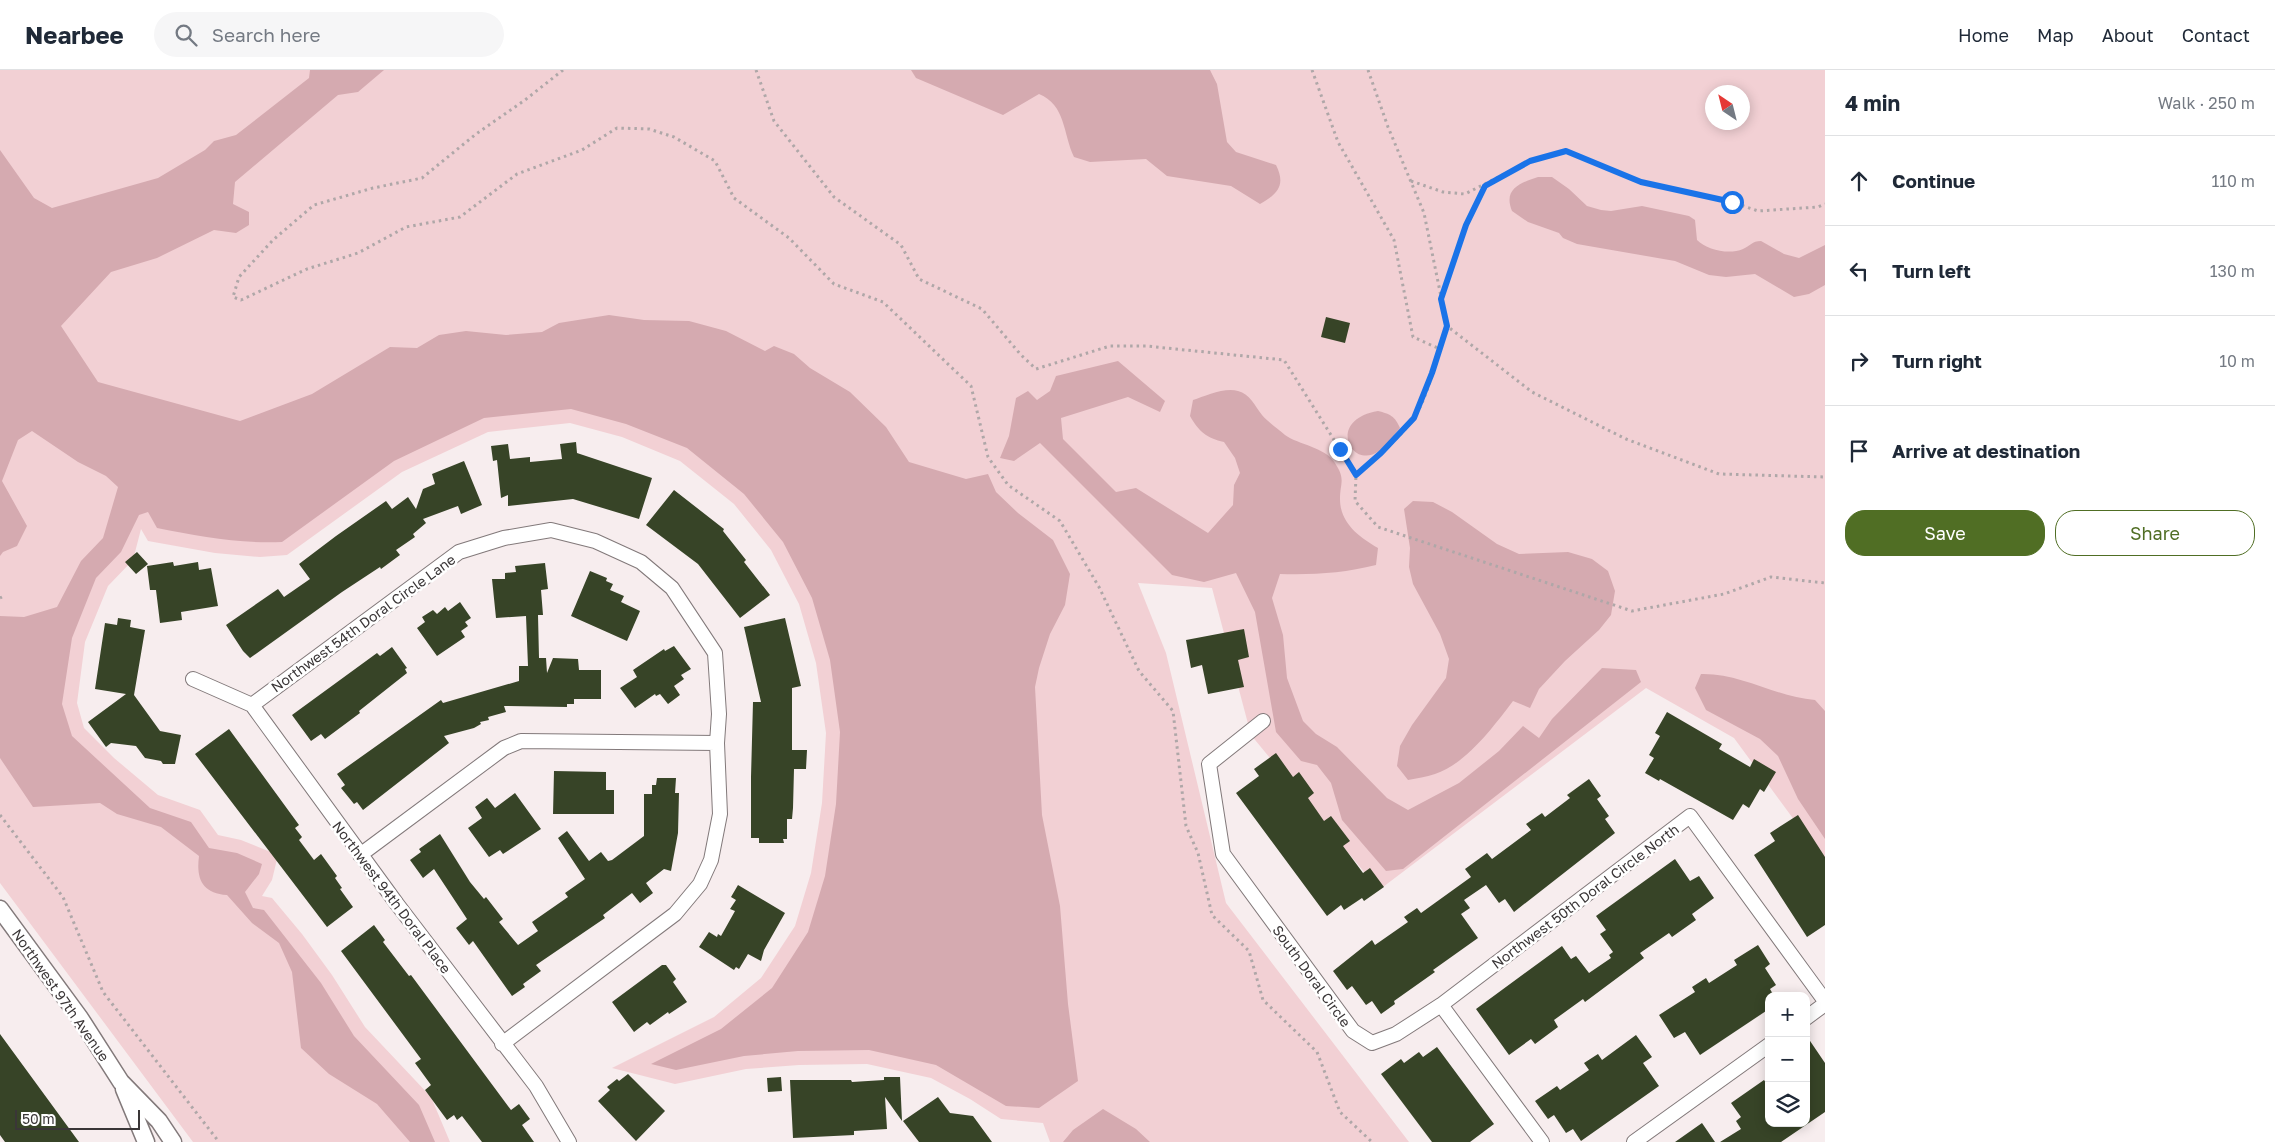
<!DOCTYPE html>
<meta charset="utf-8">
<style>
:root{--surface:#fff;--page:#f6f6f7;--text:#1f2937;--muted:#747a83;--line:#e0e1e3;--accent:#506e24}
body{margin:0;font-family:"Golos Text",sans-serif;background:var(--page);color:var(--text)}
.controls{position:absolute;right:15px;bottom:15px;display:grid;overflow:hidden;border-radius:10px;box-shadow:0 2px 12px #0003}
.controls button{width:45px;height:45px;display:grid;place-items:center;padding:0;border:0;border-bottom:1px solid var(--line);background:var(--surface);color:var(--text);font:25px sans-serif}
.compass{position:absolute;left:1705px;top:15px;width:45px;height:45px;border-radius:50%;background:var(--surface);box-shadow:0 2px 12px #0003;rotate:325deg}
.scale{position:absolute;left:15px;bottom:12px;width:125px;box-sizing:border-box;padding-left:5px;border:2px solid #3a3637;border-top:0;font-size:14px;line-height:18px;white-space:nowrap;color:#3a3637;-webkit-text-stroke:4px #fff;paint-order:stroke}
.stop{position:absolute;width:15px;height:15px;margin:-11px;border:4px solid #1a73e8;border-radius:50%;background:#fff}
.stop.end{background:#1a73e8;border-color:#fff;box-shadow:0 1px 5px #0008}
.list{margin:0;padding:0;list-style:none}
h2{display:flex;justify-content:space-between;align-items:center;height:65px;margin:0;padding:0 20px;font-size:21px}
h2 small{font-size:16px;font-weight:400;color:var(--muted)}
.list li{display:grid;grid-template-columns:32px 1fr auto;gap:15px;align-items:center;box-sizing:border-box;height:90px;padding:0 20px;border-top:1px solid var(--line)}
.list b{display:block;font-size:19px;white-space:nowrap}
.list em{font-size:16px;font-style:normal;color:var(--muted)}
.actions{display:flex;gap:10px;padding:15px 20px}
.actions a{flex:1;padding:11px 0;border:1px solid var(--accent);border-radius:20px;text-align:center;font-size:18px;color:var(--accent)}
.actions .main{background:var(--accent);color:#fff}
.icon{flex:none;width:28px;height:28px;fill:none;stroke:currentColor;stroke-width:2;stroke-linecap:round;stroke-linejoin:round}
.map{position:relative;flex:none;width:1825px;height:1072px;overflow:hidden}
header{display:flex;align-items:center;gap:30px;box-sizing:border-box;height:70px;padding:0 25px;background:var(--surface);border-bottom:1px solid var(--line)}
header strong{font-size:24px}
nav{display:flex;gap:28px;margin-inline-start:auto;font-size:18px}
.search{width:350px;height:45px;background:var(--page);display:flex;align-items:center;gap:12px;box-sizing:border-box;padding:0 18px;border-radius:28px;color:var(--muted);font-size:19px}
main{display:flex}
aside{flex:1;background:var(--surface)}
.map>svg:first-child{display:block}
.green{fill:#f2d0d4;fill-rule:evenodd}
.water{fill:#d5aab0}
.building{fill:#374427}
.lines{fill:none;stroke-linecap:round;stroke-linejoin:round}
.minor-casing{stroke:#82797a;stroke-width:16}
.tertiary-casing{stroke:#82797a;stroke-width:19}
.path{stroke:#afa7a8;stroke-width:3;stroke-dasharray:2.5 4;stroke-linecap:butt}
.minor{stroke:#fff;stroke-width:14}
.tertiary{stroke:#fff;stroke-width:16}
.route{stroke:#1a73e8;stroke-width:6}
.labels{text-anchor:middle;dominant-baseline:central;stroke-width:5;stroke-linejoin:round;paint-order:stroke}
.street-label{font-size:14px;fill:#3a3637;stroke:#fff}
</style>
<header>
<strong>Nearbee</strong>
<div class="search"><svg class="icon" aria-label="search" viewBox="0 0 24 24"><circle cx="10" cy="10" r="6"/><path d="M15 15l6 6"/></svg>Search here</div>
<nav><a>Home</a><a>Map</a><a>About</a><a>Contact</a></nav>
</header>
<main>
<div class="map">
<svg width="1825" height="1072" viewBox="0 0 1825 1072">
<rect width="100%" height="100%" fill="#f7edee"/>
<path class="green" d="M0 0H1825V792L1734 668 1646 618 1379 820 1251 665 1212 518 1138 513 1166 583 1226 833 1409 1072H1050L1043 1053 1001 1049 970 1029 931 1008 867 994 799 995 746 999 675 1014 612 998 714 947 761 908 795 856 811 803 822 733 826 663 816 593 799 534 771 480 734 434 680 391 622 367 570 353 488 362 402 402 287 485 260 487 215 483 148 471 141 459 133 490 108 516 85 572 77 633 84 658 114 688 158 725 200 740 218 765 241 770 278 785 272 810 262 826 272 828 302 864 332 905 365 957 431 1027 450 1072H193L0 813ZM1712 22H1742V52H1712Z"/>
<path class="water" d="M310 0H384L358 22 338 25 235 112 233 134 249 142V155L236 163 214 160 157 188 111 202 61 256 98 312 240 351 312 324 390 277 417 278 439 265 466 261 506 265 542 262 559 253 609 245 644 250 689 251 726 261 765 281 774 276 794 284 810 298 850 322 886 357 909 392 966 409 988 404 996 422 1018 443 1053 470 1070 504 1065 535 1050 564 1039 598 1035 617 1042 745 1060 836 1068 934 1078 1011 1039 1038 1006 1036 936 995 869 980 798 981 744 986 676 1000 651 994 721 959 772 918 808 862 825 806 836 734 840 662 830 590 812 528 783 472 744 424 687 378 626 354 571 339 484 348 394 391 282 472C239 474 199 466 157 458L148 442 139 445 121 482 96 508 72 568 62 634 72 666 150 738 191 752 209 778 237 783 262 794 259 804 245 822 253 838 264 840 321 913 354 966 419 1035 435 1072H410L377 1034 329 1004 301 978 292 902 279 873 252 853 227 825C202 823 196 809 199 786L161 757 117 744 100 733 33 737 0 688V546L24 547 57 537 81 491 103 468 118 417 106 406 78 392 32 361 18 370 2 411 27 456 17 476 3 482 0 486V80L34 128 52 138 158 108 205 80 214 71 236 65 309 8Z
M911 0H1210L1217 14 1227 72 1236 82 1276 95C1286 115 1278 124 1260 134L1231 116 1167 106 1146 89 1090 92 1074 87C1063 64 1066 35 1039 24L1003 45 916 8Z
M1538 107H1552L1569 119 1587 136 1601 140 1611 141 1642 136 1689 146 1695 150 1697 170C1707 180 1729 185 1743 179 1750 176 1752 171 1761 171L1784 184 1799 188 1825 175V215L1809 224 1794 227 1755 204 1726 207 1709 205 1675 191 1577 174 1563 168 1559 163 1528 152 1512 141C1503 119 1520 113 1538 107Z
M1118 291 1165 331 1160 342 1128 327 1061 348 1063 369 1116 422 1136 418 1208 463 1233 435 1234 415 1240 403 1235 388 1224 372C1207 368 1199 362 1190 346L1193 330C1205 326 1225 317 1238 321 1250 324 1255 336 1262 345 1268 352 1278 359 1285 365 1299 375 1325 377 1335 393 1346 410 1340 412 1340 429 1340 453 1359 467 1378 478L1376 495C1344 503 1314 505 1280 504L1272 528 1283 565 1287 608 1303 651 1316 664 1337 677 1387 728 1408 740 1459 713 1499 681 1523 656 1539 668 1552 649 1602 598 1636 600 1641 612 1403 799 1386 801 1342 750 1331 713 1317 695 1301 691 1276 662 1255 542 1236 503 1204 512 1172 505 1040 373 1014 391 1000 388 1009 366 1016 328 1028 321 1037 330 1050 321 1056 306Z
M1378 341C1390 344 1395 346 1400 358 1394 365 1387 375 1379 381 1352 401 1325 350 1378 341Z
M1413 431 1433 432 1452 442 1497 474 1519 484 1568 482 1592 489 1608 501 1615 521 1611 545 1599 560 1565 591 1539 619 1530 638 1513 631C1494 656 1466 694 1435 704 1426 707 1417 708 1408 710L1397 696 1400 676 1412 655 1446 608 1449 589 1440 564 1413 514 1409 497 1410 478 1404 439Z
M1701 604C1741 603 1776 627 1815 630L1825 641V769L1798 729 1778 686 1760 669 1706 640 1695 618Z
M1103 1039 1136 1059 1150 1072H1063L1073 1060Z"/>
<path class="building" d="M1326 247 1350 253 1345 273 1321 267Z
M576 372 577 383 652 408 639 449 573 429 508 436V425L501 428 497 390 493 391 491 376 508 374 510 389 530 387V392L562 389 560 374Z
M464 391 482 435 461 444 458 436 423 449 426 453 413 464 415 467 396 480 400 485 381 499 380 497 342 522 250 588 243 581 226 555 278 519 284 527 310 509 299 494 336 466 386 431 392 439 408 427 416 439 423 419 435 414 432 404Z
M674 420 724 459 723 461 746 490 744 492 770 525 740 548 698 494 646 455Z
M137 482 148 494 136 504 125 492Z
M173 492 174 496 198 492 199 500 211 498 218 536 181 542 182 550 160 553 156 520H150L147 496Z
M545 493 548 519 541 520 543 545H538L539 588H546L547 603 553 588 578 589 579 600H601V629H574V634H567V637L504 636 506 642 488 647 489 650 480 652 481 654 474 658 444 666 449 673 363 740 357 732 354 734 341 718 345 715 337 704 441 630 443 633 519 611V596H528L526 546 496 548 492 509H505V503L516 502 515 496Z
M590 501 607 508 606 511 613 514 610 520 624 526 621 532 640 541 627 571 571 546Z
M460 532 471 548 465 552 468 556 461 561 465 567 437 586 417 558 425 552 422 547 433 540 437 544 445 537 448 541Z
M118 548 131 550 130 557 145 560 134 625 160 661 181 665 175 694H163L161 691 145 688 136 676 111 673 106 677 88 652 126 624 95 619 105 553 117 555Z
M785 548 801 616 792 618V680H807L806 699H794L793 738 792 749H787V769H783L784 773H759V768H751V707L753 632H761L744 557Z
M1244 559 1249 587 1238 590 1244 617 1208 624 1202 595 1191 598 1186 570Z
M674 576 691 599 681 605 684 609 674 616 680 625 668 634 660 624 656 626 655 624 635 638 620 618 637 607 633 600 664 579 665 581Z
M392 577 407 598 405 599 407 603 359 641 360 643 325 669 321 664 311 671 292 645 377 583 380 586Z
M1667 642 1722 674 1719 679 1750 697 1754 689 1776 702 1764 722 1760 719 1749 738 1743 734 1733 750 1660 709 1659 711 1645 703 1654 688 1649 685 1660 666 1655 663Z
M229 659 299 755 295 758 302 767 299 770 314 790 321 784 337 806 335 808 342 818 340 819 353 837 327 857 195 684Z
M1276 683 1293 707 1299 702 1314 723 1308 728 1324 751 1331 746 1350 771 1343 776 1363 803 1370 798 1384 817 1364 831 1362 828 1344 840 1341 835 1327 846 1236 723 1259 706 1254 699Z
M554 701 606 702V720H614V744H553Z
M657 708H676L675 723H679L678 763 671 801 664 799 646 813 653 823 640 833 632 823 603 845 605 848 536 895 541 901 523 914 525 917 512 926 473 871 469 875 456 858 467 849 434 799 423 808 410 790 421 782 419 779 440 764 470 812 484 829 486 827 503 849 499 852 518 875 538 861 532 852 568 827 565 823 585 809 558 768 567 761 589 791 601 782 608 791 612 790 644 766V724H652V715H656Z
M1589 709 1601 726 1597 729 1609 746 1605 749 1615 763 1514 842 1505 829 1499 833 1486 815 1464 830 1470 838 1461 844 1478 868 1433 900 1435 902 1394 931 1395 934 1381 944 1372 931 1366 935 1352 916 1347 920 1333 901 1372 870 1375 875 1408 852 1404 847 1417 838 1421 843 1471 807 1465 799 1487 783 1492 789 1531 760 1526 754 1542 743 1545 747 1570 728 1567 725Z
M515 723 541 759 503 784 500 780 489 787 468 758 482 748 475 737 487 728 495 738Z
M1798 745 1825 787V855L1807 867 1754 785 1775 771 1770 763Z
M1675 789 1690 811 1699 806 1714 828 1692 844 1696 850 1672 867 1669 863 1640 883 1644 888 1585 932 1583 929 1554 950 1558 957 1535 974 1531 969 1509 985 1476 939 1562 876 1571 889 1576 886 1589 903 1611 888 1609 885 1613 882 1600 864 1606 860 1596 846Z
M738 815 785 843 764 880 761 891 748 884 739 899 736 897 734 900 699 877 709 862 717 867 718 864 721 866 735 841 730 839 736 830 731 827Z
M374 855 385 870 383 872 409 906 411 905 511 1040 519 1034 530 1049 522 1055 534 1072H482L462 1046 457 1050 454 1045 447 1050 425 1020 431 1015 415 993 421 989 341 881Z
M1758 875 1770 894 1765 898 1776 915 1770 919 1774 926H1769V939L1700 985 1685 962 1674 968 1659 945 1695 922 1692 917 1706 908 1709 913 1737 895 1734 890Z
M662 895H666L676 909 673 912 687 932 669 944 668 942 650 955 647 952 634 962 612 932Z
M0 964 79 1072H5L0 1065Z
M1636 965 1652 987 1643 993 1659 1016 1581 1071 1573 1059 1566 1063 1554 1045 1548 1049 1535 1031 1557 1016 1560 1020 1589 1000 1584 993 1598 984 1602 990Z
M1806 965 1825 993V1042L1781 1072H1720L1741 1059 1736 1051 1741 1047 1731 1033 1764 1010 1769 1017V1053H1806Z
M1437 977 1494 1054 1470 1072H1432L1381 1004 1401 989 1404 993 1419 982 1423 987Z
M628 1004 665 1041 636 1071 598 1031 610 1020 607 1017 617 1009 619 1011Z
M781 1007 782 1021 768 1022 767 1008Z
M884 1007H900L902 1051 885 1027 887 1059 854 1061V1065L793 1068 790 1010H851L852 1012 884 1010Z
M938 1027 950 1043 973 1046 992 1072H919L903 1051Z
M1702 1053 1715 1072H1675Z"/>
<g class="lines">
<g class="minor-casing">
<path id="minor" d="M193 609 252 635 397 834 536 1016 569 1072
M252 635 459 482 504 468 551 460 595 471 641 492 672 518 715 583 719 644 717 673 720 744 711 790 700 814 675 844 502 974
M1263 651 1209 694 1223 784 1353 961 1372 973 1396 964 1441 935 1690 746 1825 931
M360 785 504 678 521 671 717 673
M1441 935 1542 1072
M1806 948 1825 934
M1634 1072 1769 975"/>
</g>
<g class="tertiary-casing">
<path id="tertiary" d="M0 839 80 948 121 1012 159 1051 173 1072
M124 1019 146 1072"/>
</g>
<path class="path" d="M563 0 525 30 476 64 422 108 373 118 314 135 273 170 239 207 233 227 241 230 307 199 358 183 406 157 460 147 517 104 582 80 617 58 649 59 674 67 715 91 734 128 789 168 834 214 883 232 971 316 988 387 1008 415 1060 451 1099 517 1139 601 1173 641 1186 756 1198 783 1212 845 1249 881 1263 930 1317 982 1340 1042 1372 1072
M756 0 774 51 834 127 901 175 919 209 982 239 1021 285 1036 299 1110 276H1146L1284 290 1356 405
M1312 0 1338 72 1394 170 1413 267 1440 279
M1368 0 1388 57 1424 143 1447 256 1532 322 1626 369 1719 404 1825 407
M1411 111 1443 122 1465 124 1530 91 1566 81 1641 112 1732 132 1758 141 1818 137 1825 134
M1442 227 1466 155 1484 116
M1447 256C1439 281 1428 327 1414 348 1400 368 1374 389 1356 405L1355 431 1378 457 1632 541 1724 524 1771 507 1825 513
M0 528 2 527
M0 745 63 827 103 922 219 1072"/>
<use href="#minor" class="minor"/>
<use href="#tertiary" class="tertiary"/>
</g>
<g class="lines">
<path class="route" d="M1340 379 1356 405 1381 383 1414 348 1432 303 1447 256 1441 229 1466 155 1485 116 1530 91 1566 81 1641 112 1732 132"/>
</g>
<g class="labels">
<g class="street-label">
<text transform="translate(363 553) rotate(-36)">Northwest 54th Doral Circle Lane</text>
<text transform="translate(1585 826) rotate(-37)">Northwest 50th Doral Circle North</text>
<text transform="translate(392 827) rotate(53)">Northwest 94th Doral Place</text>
<text transform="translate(1312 906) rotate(54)">South Doral Circle</text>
<text transform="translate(61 925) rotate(55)">Northwest 97th Avenue</text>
</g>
</g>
</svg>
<div class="controls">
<button>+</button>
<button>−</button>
<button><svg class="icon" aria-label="layers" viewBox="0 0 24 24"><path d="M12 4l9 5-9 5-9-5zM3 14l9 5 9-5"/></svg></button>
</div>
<svg class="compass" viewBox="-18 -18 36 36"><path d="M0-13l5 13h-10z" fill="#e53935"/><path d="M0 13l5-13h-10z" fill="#747a83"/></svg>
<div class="scale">50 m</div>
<div class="stop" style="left:1732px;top:132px"></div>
<div class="stop end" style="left:1340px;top:379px"></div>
</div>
<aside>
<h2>4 min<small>Walk · 250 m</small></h2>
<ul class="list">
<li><svg class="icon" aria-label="ahead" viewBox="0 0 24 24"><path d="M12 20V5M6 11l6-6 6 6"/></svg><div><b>Continue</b></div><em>110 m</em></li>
<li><svg class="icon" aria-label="left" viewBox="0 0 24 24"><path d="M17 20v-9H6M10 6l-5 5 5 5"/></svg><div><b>Turn left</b></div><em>130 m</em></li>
<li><svg class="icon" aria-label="right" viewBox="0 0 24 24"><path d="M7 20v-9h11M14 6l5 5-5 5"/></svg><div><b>Turn right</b></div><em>10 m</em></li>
<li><svg class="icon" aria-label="arrive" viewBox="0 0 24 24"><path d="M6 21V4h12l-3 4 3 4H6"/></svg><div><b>Arrive at destination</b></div></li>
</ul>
<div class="actions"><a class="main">Save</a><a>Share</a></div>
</aside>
</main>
